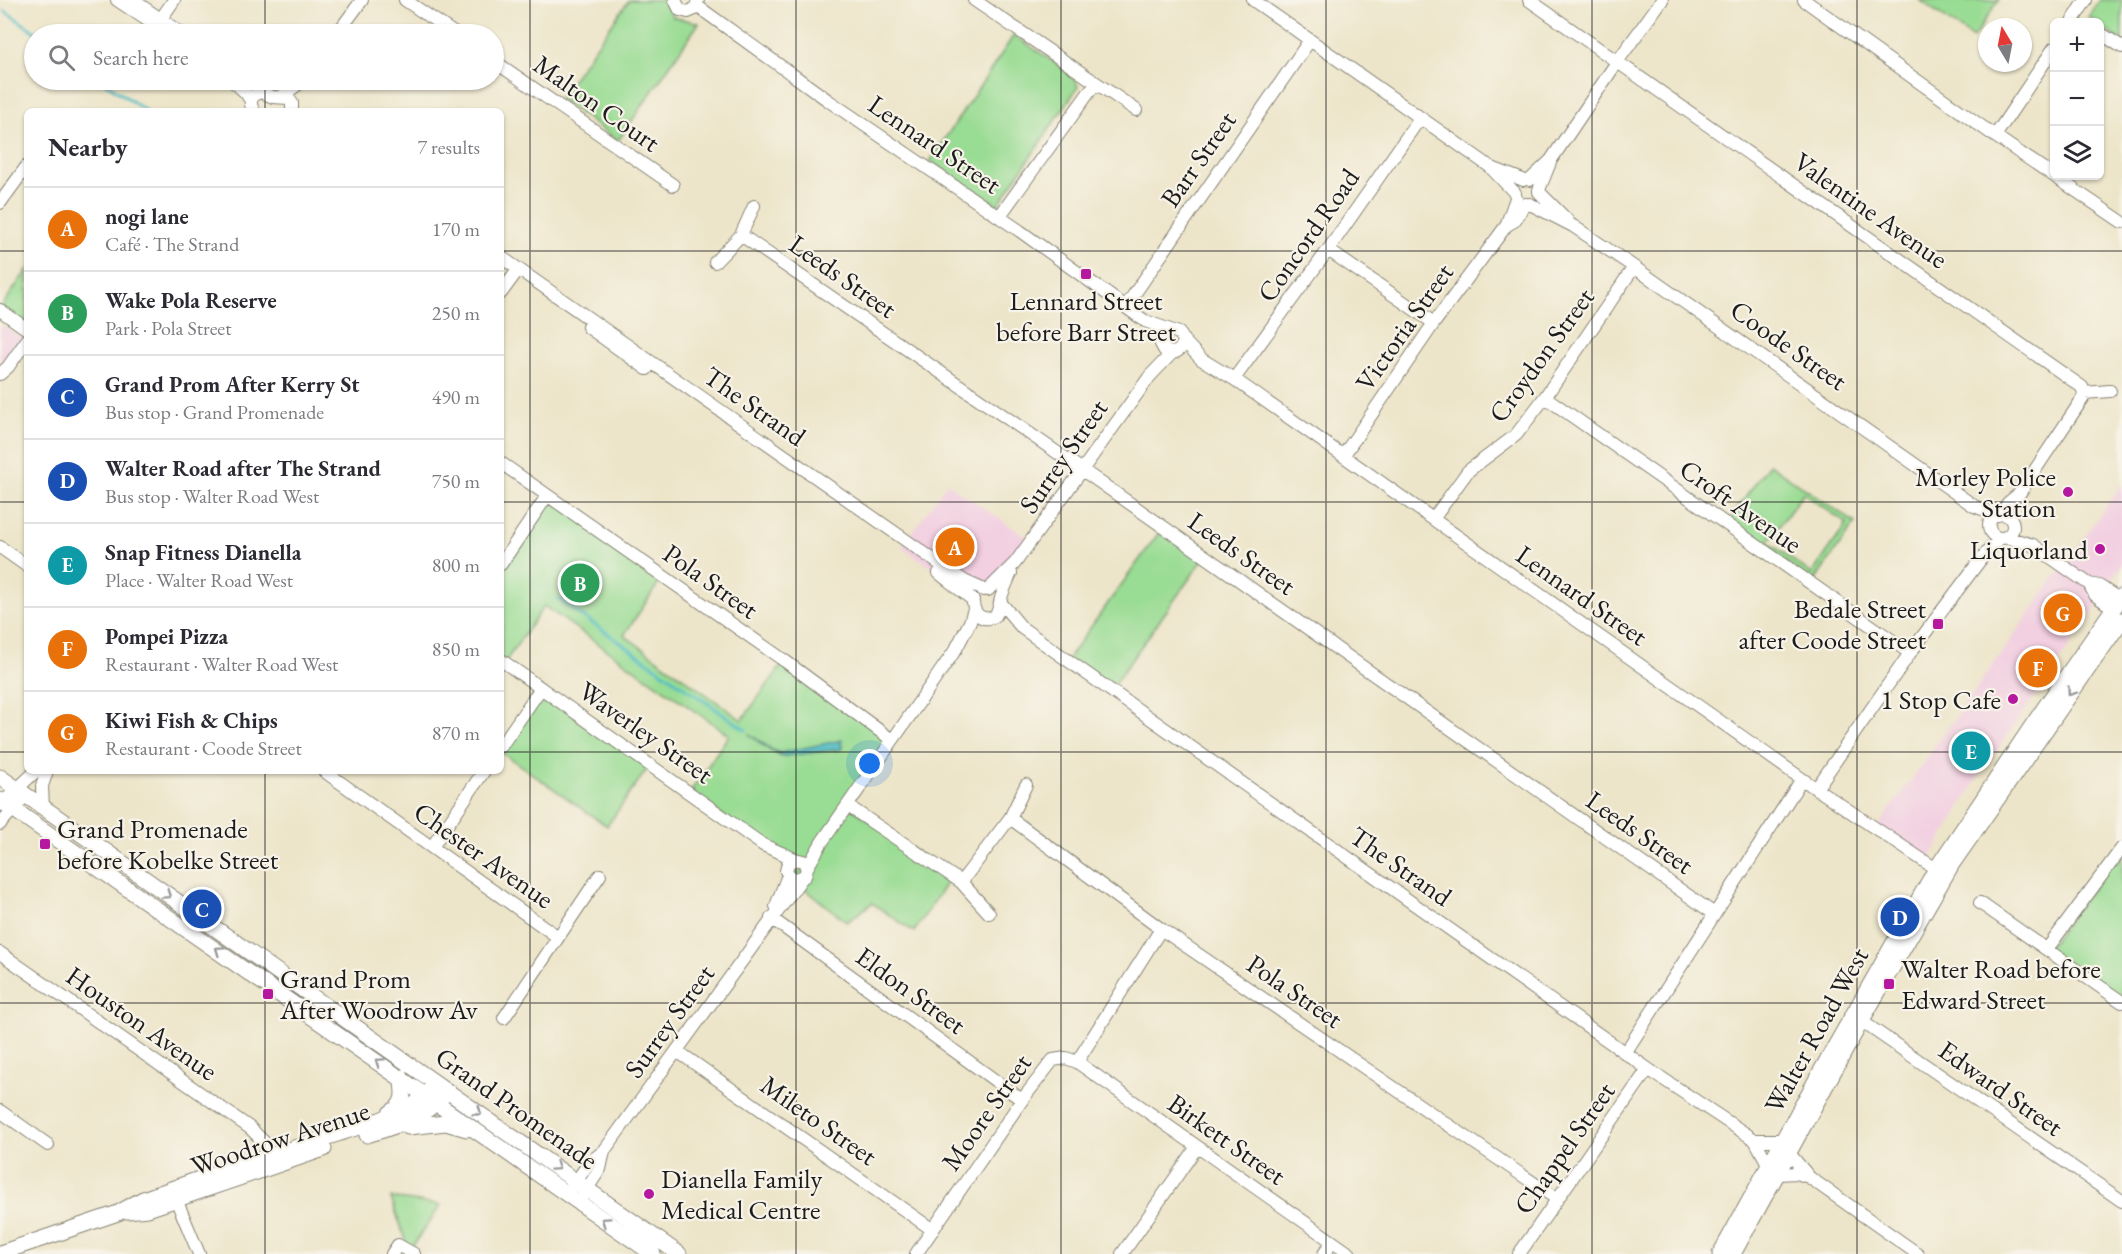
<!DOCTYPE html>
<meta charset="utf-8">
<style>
:root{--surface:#fff;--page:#f2f2f3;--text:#2b2b33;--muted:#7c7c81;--line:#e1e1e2;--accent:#7c3aed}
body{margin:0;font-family:"EB Garamond",serif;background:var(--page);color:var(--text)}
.controls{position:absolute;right:18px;top:18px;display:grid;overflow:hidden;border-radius:9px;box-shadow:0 2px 4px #0004}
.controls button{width:54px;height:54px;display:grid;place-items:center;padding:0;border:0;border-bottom:2px solid var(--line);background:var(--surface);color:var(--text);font:30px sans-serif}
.compass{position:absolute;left:1978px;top:18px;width:54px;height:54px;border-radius:50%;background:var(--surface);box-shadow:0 2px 4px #0004;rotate:350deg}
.you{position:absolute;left:870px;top:764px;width:21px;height:21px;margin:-15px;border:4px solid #fff;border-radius:50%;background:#1a73e8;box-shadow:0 0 0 9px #1a73e833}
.badge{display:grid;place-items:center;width:39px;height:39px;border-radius:50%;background:var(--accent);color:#fff;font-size:20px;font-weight:700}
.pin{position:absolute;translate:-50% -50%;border:3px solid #fff;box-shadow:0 2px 6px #0006}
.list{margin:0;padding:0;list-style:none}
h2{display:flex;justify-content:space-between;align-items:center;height:78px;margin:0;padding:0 24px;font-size:26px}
h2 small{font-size:20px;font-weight:400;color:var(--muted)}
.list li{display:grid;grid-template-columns:39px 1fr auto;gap:18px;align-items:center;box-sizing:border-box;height:84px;padding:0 24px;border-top:2px solid var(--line)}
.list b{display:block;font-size:22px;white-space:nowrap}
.list p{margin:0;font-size:20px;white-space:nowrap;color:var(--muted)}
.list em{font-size:20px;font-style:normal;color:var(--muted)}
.icon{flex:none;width:33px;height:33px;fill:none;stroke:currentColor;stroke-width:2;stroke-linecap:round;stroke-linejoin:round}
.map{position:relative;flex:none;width:2122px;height:1254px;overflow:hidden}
.search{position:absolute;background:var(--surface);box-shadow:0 2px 4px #0004;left:24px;top:24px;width:480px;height:66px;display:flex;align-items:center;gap:15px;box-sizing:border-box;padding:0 21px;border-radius:33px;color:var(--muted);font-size:22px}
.panel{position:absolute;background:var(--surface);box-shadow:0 2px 4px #0004;left:24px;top:108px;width:480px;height:666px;border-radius:9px}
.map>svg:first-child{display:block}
.built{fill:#f2cfe1}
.green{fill:#99dc93;stroke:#5a7c58;stroke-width:1.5;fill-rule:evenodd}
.water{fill:#4ebcc4;stroke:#356c70;stroke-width:1.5}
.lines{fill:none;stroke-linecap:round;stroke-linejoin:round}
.stream{stroke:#4ebcc4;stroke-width:3}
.minor-casing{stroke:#848072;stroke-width:14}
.major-casing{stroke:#848072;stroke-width:17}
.minor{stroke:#fff;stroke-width:12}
.major{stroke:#fff;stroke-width:15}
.oneway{stroke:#999}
.grid{fill:none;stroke:#1c1c1c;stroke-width:1.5;stroke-opacity:0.55}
.poi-dot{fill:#b5179e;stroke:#f7f3e8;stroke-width:2}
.labels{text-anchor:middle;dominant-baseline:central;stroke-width:4.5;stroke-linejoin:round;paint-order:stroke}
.street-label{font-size:27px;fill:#1c1c1c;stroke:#f7f3e8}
.poi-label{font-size:27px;fill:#1c1c1c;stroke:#f7f3e8;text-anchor:end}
</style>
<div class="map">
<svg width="2122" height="1254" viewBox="0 0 2122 1254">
<rect width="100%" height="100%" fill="#f7f3e8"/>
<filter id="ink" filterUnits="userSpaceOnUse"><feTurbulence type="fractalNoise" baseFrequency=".0167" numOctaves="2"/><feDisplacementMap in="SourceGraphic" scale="12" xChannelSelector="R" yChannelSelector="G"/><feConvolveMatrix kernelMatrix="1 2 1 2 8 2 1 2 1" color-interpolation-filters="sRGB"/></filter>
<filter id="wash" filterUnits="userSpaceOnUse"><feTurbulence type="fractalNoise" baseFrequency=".008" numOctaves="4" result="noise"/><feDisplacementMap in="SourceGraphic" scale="24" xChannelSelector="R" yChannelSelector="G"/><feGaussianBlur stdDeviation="1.35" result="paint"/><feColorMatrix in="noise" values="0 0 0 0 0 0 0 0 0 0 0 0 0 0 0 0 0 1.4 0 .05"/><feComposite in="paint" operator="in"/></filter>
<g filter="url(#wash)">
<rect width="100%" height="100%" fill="#ede5c9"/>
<path class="built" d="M0 324 26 341 0 364Z
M947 483 1032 541 995 592 982 585 975 596 902 547Z
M2122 484V564L2089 618 1977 779 1927 864 1876 829Z"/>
<path class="green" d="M629 0H663L673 17 699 23 618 141 559 98Z
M1920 0H1999L1973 38Z
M2100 0H2122V41L2100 25V22L2088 17Z
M1014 35 1074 76 1078 87 998 205 930 161Z
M27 270V329L0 309Z
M1769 464 1855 523 1814 582 1728 522ZM1803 493 1847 524 1812 574 1768 542Z
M547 496 663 577 624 635 742 720 785 661 892 740 849 806 951 876 914 932 872 903 847 922 790 877 807 868 788 863 690 792 729 735 544 606 505 662 501 660V564ZM749 734 772 750 784 754 841 741 842 749 783 756 771 751Z
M1163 527 1205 557 1110 690 1067 660Z
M541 688 650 765 607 826 501 752V746Z
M2122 848V1002L2047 949Z
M391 1198 441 1205 409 1251Z"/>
<path class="water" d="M749 734 772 750 780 753 842 740 841 743 842 749 783 756 771 751Z"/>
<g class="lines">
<path class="stream" d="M5 11 38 34
M101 80 146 111
M558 599 746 730"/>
</g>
</g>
<g filter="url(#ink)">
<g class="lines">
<g class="minor-casing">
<path id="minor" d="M117 0 168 34
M133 0 182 34
M405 0 455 34
M675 0 680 10 688 12 695 9 698 0
M974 0 1136 110
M1253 0 1492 168 1523 180
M1529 0 2082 387 2084 393 2083 398 2019 494 2008 503 2001 514
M1804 0 1995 136 2122 222
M697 6 829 101 1020 231 1145 321 1179 333C1186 341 1183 350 1173 353L1165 351 1161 344 1163 335 1170 331
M2072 22 2086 0
M156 26 174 0
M2100 33 2122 47
M337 34 362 0
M494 61 673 185
M232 80 246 93 251 101
M282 96 304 80
M254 111C248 103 251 95 261 92L273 97 288 98 292 103V111
M1995 136 2054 48
M1492 169 1515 193
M1530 180 1550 161
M1539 190 1551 160 1617 62 1662 0
M1539 192 1568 221
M0 203 27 166
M1530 204 1573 226 1634 267 1974 506 1998 515
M999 217 1095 84
M1507 225 1514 221 1526 204
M741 235 1081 469 1713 913
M1328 250 1434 323
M501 257 964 581 984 590
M715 262 741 235 754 206
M501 293 518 270
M1126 306 1310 40
M0 310 27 329
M588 327 647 369
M1183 340 1201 359 1234 379 1802 779 1936 869
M0 374 8 367 27 340
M1234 379 1328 250 1420 118
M2084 393 2110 391
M1545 397 1910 653
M1343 456 1434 323 1506 226 1516 198
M501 463 785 661 892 740
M1989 526a12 12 0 1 1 24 0a12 12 0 1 1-24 0Z
M1433 519 1468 471 1516 435 1545 397 1634 267
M2006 537 2033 545 2089 584 2099 586 2119 599
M0 547 27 566
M501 564 547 496
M939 573 973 600
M2089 584 2095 595 2113 608
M988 590 1015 563 1150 376 1172 353
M973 603C974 610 976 616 984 618 1001 621 998 604 1002 595 1004 588 1008 580 1011 573
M1001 603 1022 628 1648 1069 1755 1140 1769 1166
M501 660 763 845 795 859
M501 746 541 688
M324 771 558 937
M1816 789 1910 653 1981 559 2000 538
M0 805 36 771
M848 806 961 882 1010 818 1161 929 1557 1199
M43 808 42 786 47 771
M1010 818 1026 785
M0 824 26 795
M432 847 484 771
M807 868 803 861 795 859 788 863 786 871 790 877 794 879 805 876 807 868 822 842 956 649 970 622 974 609
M961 882 989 913
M1980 903 2122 1002
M776 906 788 875
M771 918 1022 1100
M2047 949 2122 848
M0 953 250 1128 264 1142 272 1162
M1854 1016 2122 1201
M504 1018 600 875
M677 1051 933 1230
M1625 1053 1802 779
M1077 1062 1161 929
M0 1111 48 1145
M1755 1140H1784
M1789 1153 1810 1178 1918 1254
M1778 1174 1796 1173 1809 1177
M571 1188 590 1162 604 1151 802 878
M583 1195 600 1169 604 1151
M176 1199 199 1254
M392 1254 398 1245 414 1254
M916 1254 1022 1100 1053 1060 1066 1058 1077 1062 1350 1254
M1122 1254 1197 1147
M1324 1254 1332 1242
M1519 1254 1648 1069"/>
</g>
<g class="major-casing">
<path id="major" d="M0 777 679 1254
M0 800 653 1254
M390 1113C406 1103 404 1094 401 1077
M408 1127 446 1123 467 1129
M367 1135C396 1126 422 1119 443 1096
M127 1211 148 1209 324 1149
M0 1253 118 1213 143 1199 202 1178 380 1120 413 1106 432 1088
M1720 1254 1821 1071 1936 869 2034 723 2122 596
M1733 1254 1862 1020 1952 864 2122 620"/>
</g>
<use href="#minor" class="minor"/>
<use href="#major" class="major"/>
</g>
<defs><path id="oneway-chevron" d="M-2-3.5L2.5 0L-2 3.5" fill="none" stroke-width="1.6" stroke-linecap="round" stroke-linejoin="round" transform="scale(1.5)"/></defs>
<g class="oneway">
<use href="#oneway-chevron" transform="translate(2071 692) rotate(126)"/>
<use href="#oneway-chevron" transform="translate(167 895) rotate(35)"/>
<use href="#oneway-chevron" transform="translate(219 950) rotate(-145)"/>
<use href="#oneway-chevron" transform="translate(379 1062) rotate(-145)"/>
<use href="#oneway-chevron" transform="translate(478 1112) rotate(36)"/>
<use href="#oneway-chevron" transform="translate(556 1167) rotate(35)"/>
<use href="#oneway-chevron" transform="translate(605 1221) rotate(-145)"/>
</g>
</g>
<path class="grid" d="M265 0V34M530 0V1254M796 0V1254M1061 0V1254M1326 0V1254M1592 0V1254M1857 0V1254M265 80V111M0 251H27M501 251H2122M0 502H27M501 502H2122M0 752H27M501 752H2122M265 771V1254M0 1003H2122"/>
<g class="poi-dot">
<rect x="1080" y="268" width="12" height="12" rx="3"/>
<circle cx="2068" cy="492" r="6"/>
<circle cx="2100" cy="549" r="6"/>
<rect x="1932" y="618" width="12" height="12" rx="3"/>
<circle cx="2013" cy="699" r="6"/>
<rect x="39" y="838" width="12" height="12" rx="3"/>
<rect x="1883" y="978" width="12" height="12" rx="3"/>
<rect x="262" y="988" width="12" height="12" rx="3"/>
<circle cx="649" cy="1194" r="6"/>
</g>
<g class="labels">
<g class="street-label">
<text transform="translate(597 103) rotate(35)">Malton Court</text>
<text transform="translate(935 144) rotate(34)">Lennard Street</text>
<text transform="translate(1198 159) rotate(-55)">Barr Street</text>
<text transform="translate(1871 210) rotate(35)">Valentine Avenue</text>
<text transform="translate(1308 235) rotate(-55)">Concord Road</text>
<text transform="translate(843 276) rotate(35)">Leeds Street</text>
<text transform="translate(1404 327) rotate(-55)">Victoria Street</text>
<text transform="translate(1789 345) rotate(35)">Coode Street</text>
<text transform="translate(1541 355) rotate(-54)">Croydon Street</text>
<text transform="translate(755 406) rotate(35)">The Strand</text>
<text transform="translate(1063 456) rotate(-55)">Surrey Street</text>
<text transform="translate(1741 506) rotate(35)">Croft Avenue</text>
<text transform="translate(1242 553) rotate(35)">Leeds Street</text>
<text transform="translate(711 581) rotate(35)">Pola Street</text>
<text transform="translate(1582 595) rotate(35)">Lennard Street</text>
<text transform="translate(646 732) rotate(35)">Waverley Street</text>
<text transform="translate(1640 832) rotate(35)">Leeds Street</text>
<text transform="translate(484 855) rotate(35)">Chester Avenue</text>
<text transform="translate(1401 866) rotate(35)">The Strand</text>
<text transform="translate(911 990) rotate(36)">Eldon Street</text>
<text transform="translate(1295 991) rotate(34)">Pola Street</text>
<text transform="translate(669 1021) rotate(-54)">Surrey Street</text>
<text transform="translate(142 1023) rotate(35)">Houston Avenue</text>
<text transform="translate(1816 1030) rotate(-61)">Walter Road West</text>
<text transform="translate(2001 1088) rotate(35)">Edward Street</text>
<text transform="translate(517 1108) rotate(35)">Grand Promenade</text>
<text transform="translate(986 1112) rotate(-55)">Moore Street</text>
<text transform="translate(819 1120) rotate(35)">Mileto Street</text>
<text transform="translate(280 1138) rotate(-18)">Woodrow Avenue</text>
<text transform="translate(1227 1139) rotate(35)">Birkett Street</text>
<text transform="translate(1564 1148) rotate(-55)">Chappel Street</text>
</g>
<g class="poi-label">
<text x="1086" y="300" text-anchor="middle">Lennard Street<tspan x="1086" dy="31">before Barr Street</tspan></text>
<text x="2056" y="476">Morley Police<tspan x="2056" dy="31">Station</tspan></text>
<text x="2088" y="549">Liquorland</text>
<text x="1926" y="608">Bedale Street<tspan x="1926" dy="31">after Coode Street</tspan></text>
<text x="2001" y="699">1 Stop Cafe</text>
<text x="57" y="828" text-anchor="start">Grand Promenade<tspan x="57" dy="31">before Kobelke Street</tspan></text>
<text x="1901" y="968" text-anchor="start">Walter Road before<tspan x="1901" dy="31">Edward Street</tspan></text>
<text x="280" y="978" text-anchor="start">Grand Prom<tspan x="280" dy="31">After Woodrow Av</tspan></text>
<text x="661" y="1178" text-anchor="start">Dianella Family<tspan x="661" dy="31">Medical Centre</tspan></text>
</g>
</g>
</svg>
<div class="controls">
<button>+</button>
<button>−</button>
<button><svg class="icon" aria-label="layers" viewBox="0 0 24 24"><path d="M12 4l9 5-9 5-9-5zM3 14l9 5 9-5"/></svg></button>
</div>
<svg class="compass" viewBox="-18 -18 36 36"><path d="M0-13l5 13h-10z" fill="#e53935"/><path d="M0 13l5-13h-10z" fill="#7c7c81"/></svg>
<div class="you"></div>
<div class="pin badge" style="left:955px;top:547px;background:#e8710a">A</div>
<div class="pin badge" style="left:580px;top:583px;background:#2e9e5b">B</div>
<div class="pin badge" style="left:202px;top:909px;background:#1a4fb4">C</div>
<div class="pin badge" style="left:1900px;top:917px;background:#1a4fb4">D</div>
<div class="pin badge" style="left:1971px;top:751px;background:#0f9aa8">E</div>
<div class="pin badge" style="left:2038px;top:668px;background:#e8710a">F</div>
<div class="pin badge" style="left:2063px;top:613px;background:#e8710a">G</div>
<div class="search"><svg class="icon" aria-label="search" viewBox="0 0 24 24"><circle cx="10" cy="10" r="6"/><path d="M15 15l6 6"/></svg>Search here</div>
<section class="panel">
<h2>Nearby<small>7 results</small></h2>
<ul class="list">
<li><span class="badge" style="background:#e8710a">A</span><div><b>nogi lane</b><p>Café · The Strand</p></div><em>170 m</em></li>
<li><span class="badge" style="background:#2e9e5b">B</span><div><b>Wake Pola Reserve</b><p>Park · Pola Street</p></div><em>250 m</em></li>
<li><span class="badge" style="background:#1a4fb4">C</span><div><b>Grand Prom After Kerry St</b><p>Bus stop · Grand Promenade</p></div><em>490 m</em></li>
<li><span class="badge" style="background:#1a4fb4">D</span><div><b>Walter Road after The Strand</b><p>Bus stop · Walter Road West</p></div><em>750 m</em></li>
<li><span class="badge" style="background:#0f9aa8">E</span><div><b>Snap Fitness Dianella</b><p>Place · Walter Road West</p></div><em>800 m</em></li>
<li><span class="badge" style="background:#e8710a">F</span><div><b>Pompei Pizza</b><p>Restaurant · Walter Road West</p></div><em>850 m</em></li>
<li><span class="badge" style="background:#e8710a">G</span><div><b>Kiwi Fish &amp; Chips</b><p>Restaurant · Coode Street</p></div><em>870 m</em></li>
</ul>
</section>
</div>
